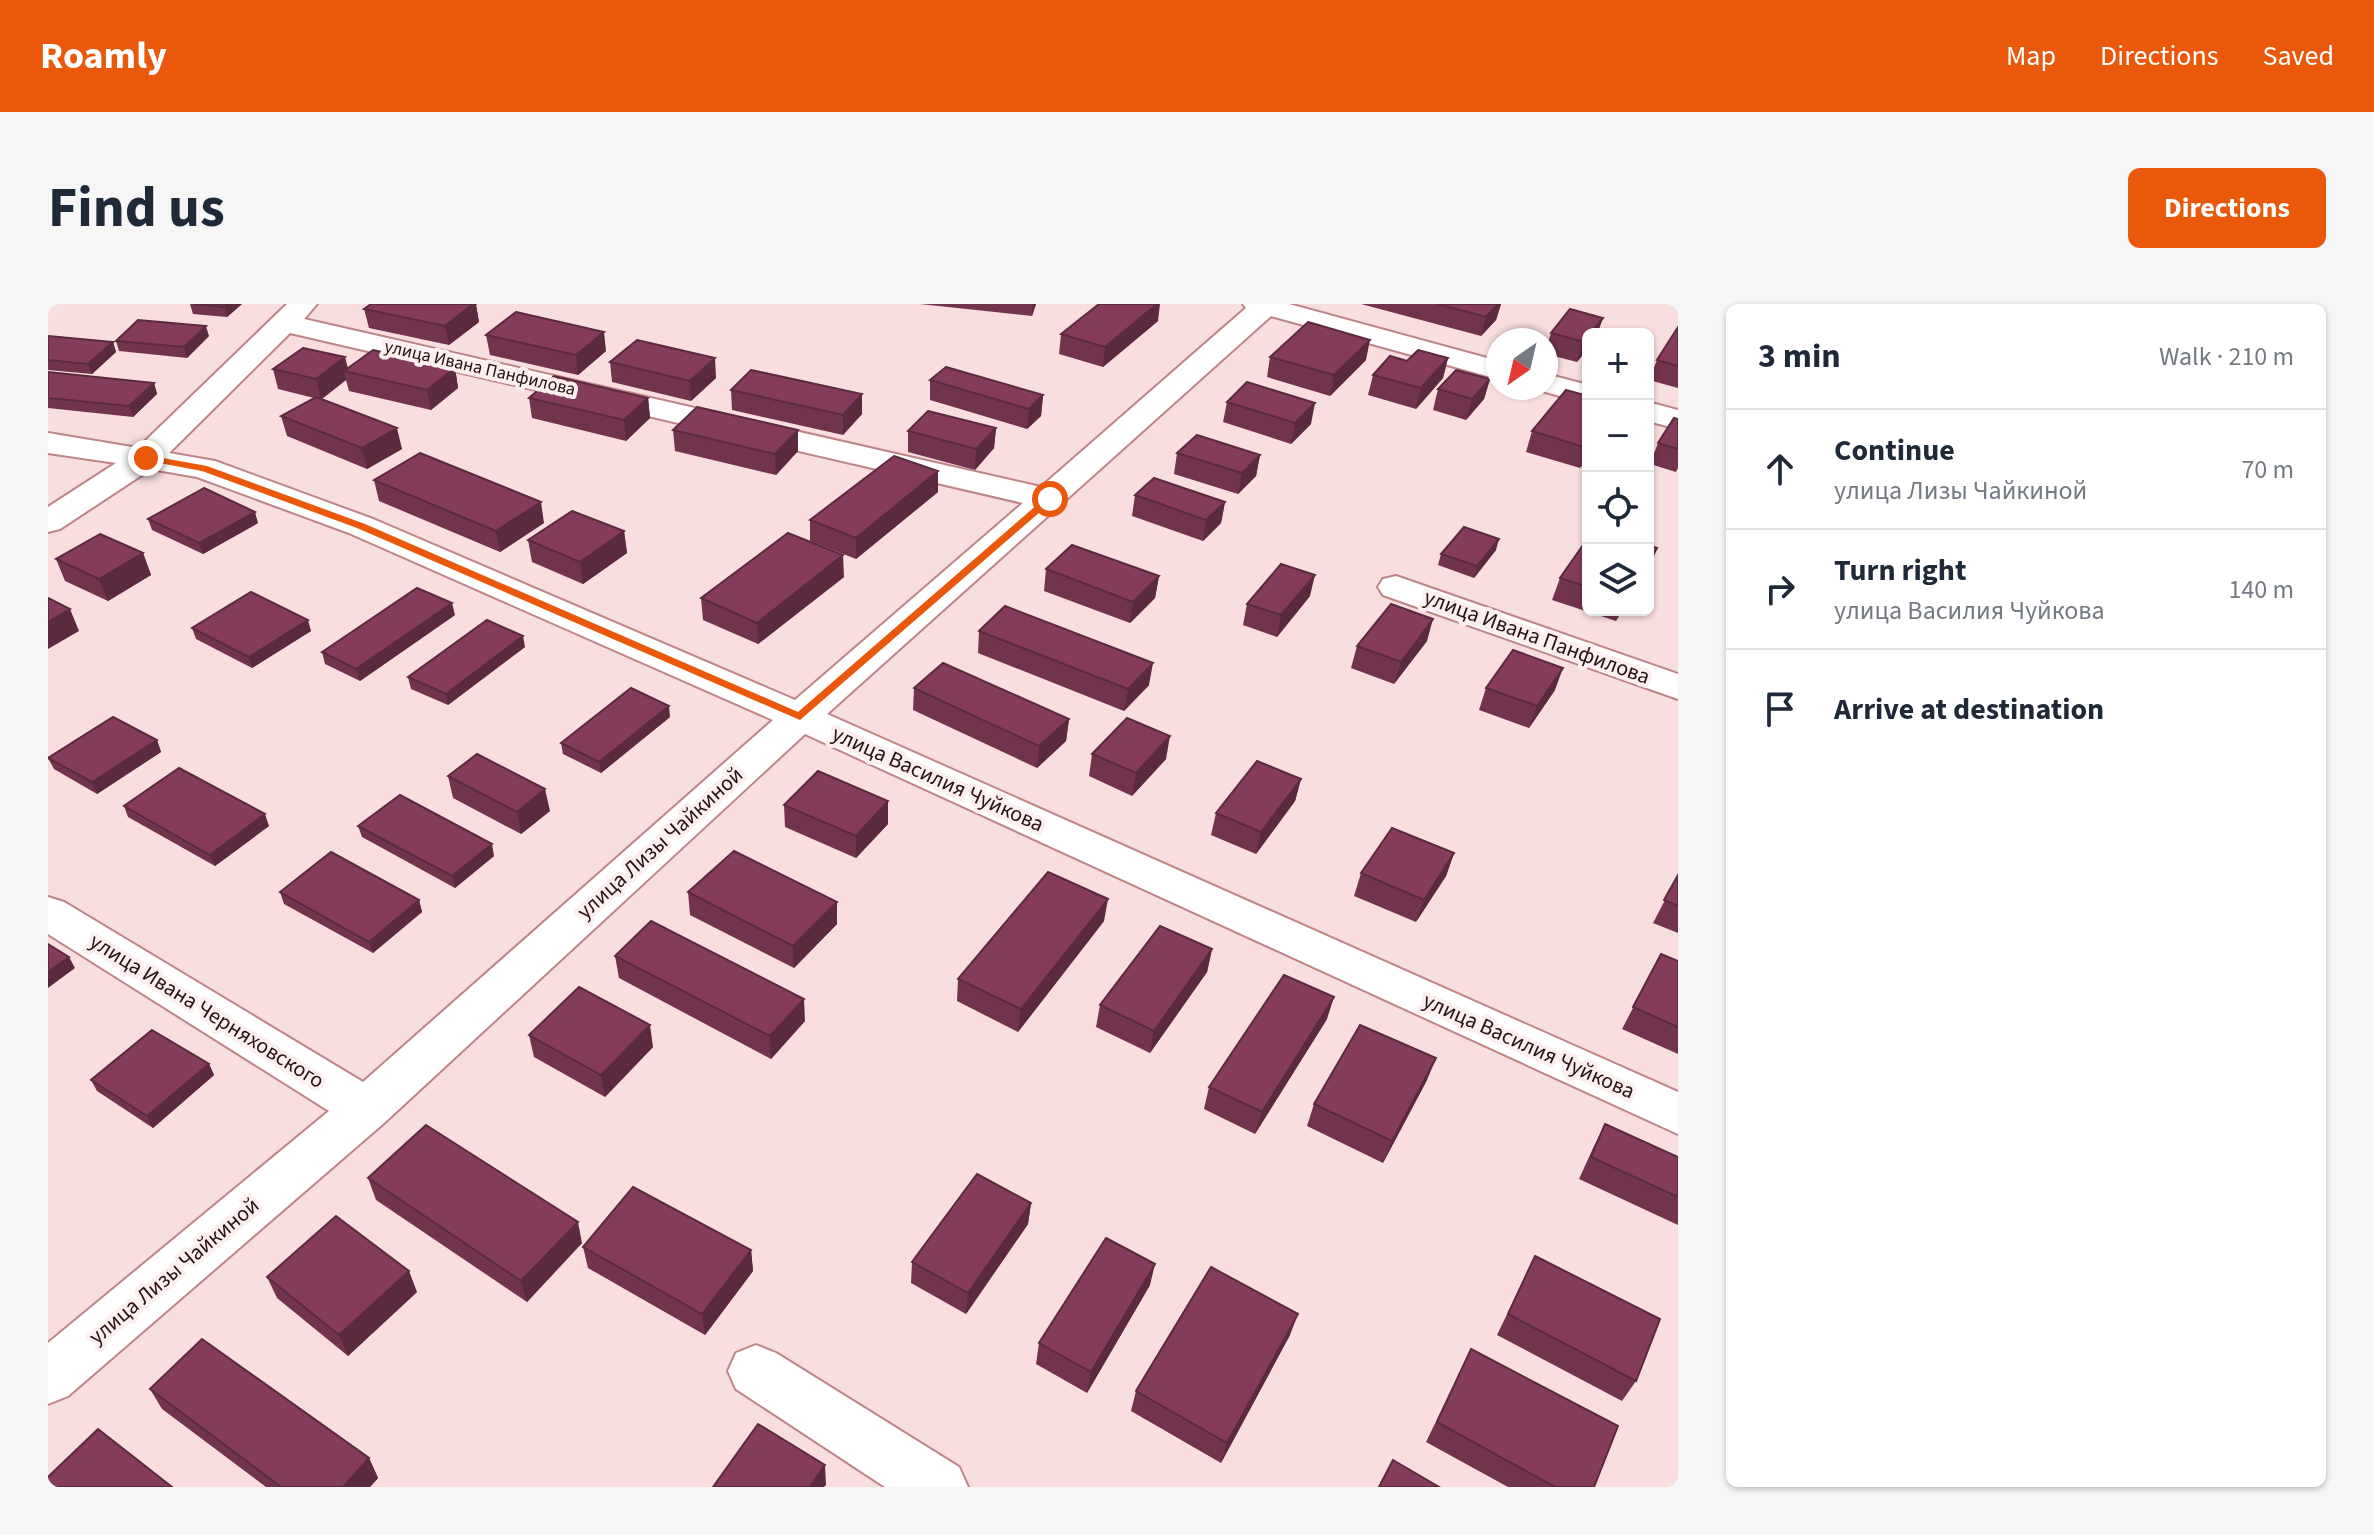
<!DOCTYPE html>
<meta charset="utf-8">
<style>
:root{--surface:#fff;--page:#f6f6f7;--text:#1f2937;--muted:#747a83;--line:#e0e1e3;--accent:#ea580c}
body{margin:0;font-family:"Source Sans 3",sans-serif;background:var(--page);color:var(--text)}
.controls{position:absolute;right:24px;top:24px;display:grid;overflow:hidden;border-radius:12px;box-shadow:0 2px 6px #0004}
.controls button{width:72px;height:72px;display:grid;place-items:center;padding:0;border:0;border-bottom:2px solid var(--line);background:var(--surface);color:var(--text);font:40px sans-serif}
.compass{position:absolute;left:1438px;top:24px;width:72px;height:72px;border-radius:50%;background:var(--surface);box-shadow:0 2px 6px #0004;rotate:214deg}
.stop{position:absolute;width:24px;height:24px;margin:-18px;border:6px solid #ea580c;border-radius:50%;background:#fff}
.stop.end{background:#ea580c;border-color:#fff;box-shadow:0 2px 8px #0008}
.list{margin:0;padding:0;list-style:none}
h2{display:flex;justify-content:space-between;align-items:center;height:104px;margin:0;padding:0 32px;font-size:34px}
h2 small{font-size:26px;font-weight:400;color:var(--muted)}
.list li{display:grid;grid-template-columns:52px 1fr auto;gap:24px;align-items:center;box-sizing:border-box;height:120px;padding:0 32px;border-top:2px solid var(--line)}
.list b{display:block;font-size:30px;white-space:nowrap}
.list p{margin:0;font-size:26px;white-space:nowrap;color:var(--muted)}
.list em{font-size:26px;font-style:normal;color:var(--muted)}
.icon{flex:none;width:44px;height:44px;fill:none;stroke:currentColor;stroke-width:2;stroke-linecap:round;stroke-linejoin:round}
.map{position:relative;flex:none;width:1630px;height:1183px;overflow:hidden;border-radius:12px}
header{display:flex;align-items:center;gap:48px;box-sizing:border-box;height:112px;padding:0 40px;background:var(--accent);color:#fff}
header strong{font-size:38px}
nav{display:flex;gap:44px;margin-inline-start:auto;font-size:28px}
.intro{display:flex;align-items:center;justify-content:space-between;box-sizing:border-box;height:192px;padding:0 48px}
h1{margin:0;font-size:56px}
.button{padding:20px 36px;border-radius:12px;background:var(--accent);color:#fff;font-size:28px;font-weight:700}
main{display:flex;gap:48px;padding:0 48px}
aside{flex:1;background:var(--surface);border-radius:12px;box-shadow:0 2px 6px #0004}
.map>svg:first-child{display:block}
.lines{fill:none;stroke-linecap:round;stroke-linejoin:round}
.minor-casing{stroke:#bf8487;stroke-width:4}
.minor{fill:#fff;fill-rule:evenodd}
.wall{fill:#72344d}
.shaded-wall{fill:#5c2a3f}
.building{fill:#843c5a;stroke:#5c2a3f;stroke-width:2}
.route{fill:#ea580c}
.labels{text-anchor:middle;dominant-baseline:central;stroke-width:8;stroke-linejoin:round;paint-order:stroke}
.far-street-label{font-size:18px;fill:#281214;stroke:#fcefef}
.street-label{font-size:22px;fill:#281214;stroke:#fcefef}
</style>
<header>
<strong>Roamly</strong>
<nav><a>Map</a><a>Directions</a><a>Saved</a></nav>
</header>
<div class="intro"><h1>Find us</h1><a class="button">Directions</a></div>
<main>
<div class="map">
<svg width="1630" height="1183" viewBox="0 0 1630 1183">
<rect width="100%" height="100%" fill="#f8dede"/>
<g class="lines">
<g class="minor-casing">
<path id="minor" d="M239 0H269L256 15 993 183 1198 4 1195 0H1241L1450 57V75L1223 12 779 410 1630 788V830L757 430 336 819 20 1092 0 1100V1039L281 807 0 630V593L16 598 315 778 725 416 301 229 149 173 103 165 12 225 0 228V203L68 159 0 149V129L90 144ZM242 29 975 199 747 396 325 215 167 157 121 149Z
M1498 70 1540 81V100L1487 85 1498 84Z
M1600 98 1630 106V125L1600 117Z
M1348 272 1630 370V395L1335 291 1330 283 1335 275Z
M708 1041 728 1049 911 1163 920 1183H837L688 1085 680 1067 688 1049Z"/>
</g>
<use href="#minor" class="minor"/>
</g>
<path class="wall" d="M142 0H194L179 13 145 10Z
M323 0H429L428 1 431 18 401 41 321 24 316 5Z
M872 0H988L984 12Z
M1313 0H1453L1448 16 1433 32Z
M1555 14 1549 30H1540V44L1529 58 1498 50V45L1503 29Z
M1110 17 1055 63 1011 50 1013 30Z
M1630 23V84L1601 76 1609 56Z
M438 31 558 47 530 71 442 51Z
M0 32 65 38 68 48 44 70 0 66Z
M161 32 139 54 71 47 68 37Z
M1222 53 1318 56 1282 92 1219 73Z
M1400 54 1395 74 1368 105 1320 91 1325 71 1359 57Z
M562 58 668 74 643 97 564 78Z
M407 64 410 84 383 106 301 87 298 76 274 95 354 145 319 165 239 132 233 112 266 94 230 85 225 65Z
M0 68 106 79 109 90 85 113 0 104Z
M1442 75 1436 95 1418 116 1385 106 1390 85Z
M882 76 995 91 993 112 979 125 882 96Z
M683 86 814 110 795 131 684 106Z
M1540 92V154L1532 164 1478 148 1484 127Z
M481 94H600L602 114 578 137 484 114Z
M1179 98 1263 120 1243 140 1175 118Z
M1630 115V164L1628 168 1602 160 1610 139Z
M948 124 946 144 927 166 860 148V127Z
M625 126H750V147L728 171 627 147Z
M1129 149 1212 151 1208 172 1190 190 1126 170Z
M890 167V188L808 255 762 237V216Z
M326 176 496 219 452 248 331 197Z
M1087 191 1177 198 1173 219 1155 237 1084 212Z
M100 215 210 219 155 250 104 226Z
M576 227 579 249 535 280 484 258 480 236Z
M1540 234V306H1575L1568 317 1504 296 1512 274Z
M1448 246 1426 274 1390 261 1393 250Z
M95 249 103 271 60 297 17 277 8 255Z
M998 265 1111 272 1107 294 1082 319 996 287Z
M796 273 710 340 655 316 653 294Z
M1262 292 1229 333 1195 321 1199 300Z
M407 311 312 377 277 360 274 348Z
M144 324 263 327 204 364 148 335Z
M931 327 1101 381 1076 407 930 349Z
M1379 337 1346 380 1303 364 1309 342Z
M477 343 400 401 363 385 360 373Z
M866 384 1021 415 1018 437 989 464 865 406Z
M1438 384 1507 386 1481 424 1431 406Z
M622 413 553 469 515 450 513 439Z
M109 436 113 448 49 490 6 465 0 454Z
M1044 450 1118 455 1084 492 1041 472Z
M400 472 502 507 473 530 405 494Z
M1253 475 1247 497 1208 550 1163 531 1168 509Z
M840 497V520L808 554 737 523 736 501Z
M76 502 221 522 167 562 80 513Z
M310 522 446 552 407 584 314 533Z
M1406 549 1398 572 1368 618 1306 592 1313 569Z
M1630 571V629L1605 619Z
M232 588 371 596 374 608 325 649 236 600Z
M640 588 789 620 746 664 642 611Z
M1056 617 970 728 909 697 910 675Z
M1164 645 1159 668 1102 749 1048 723 1052 701Z
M1613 650 1630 657V750L1574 725Z
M567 652 757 717 723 755 571 674Z
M1279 715 1207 830 1156 805 1161 783Z
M481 731 605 743 557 793 486 753Z
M161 760 166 771 105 824 49 787 43 776Z
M1379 776 1335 859 1259 822 1266 800Z
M1557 820 1630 853V921L1531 875 1546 842Z
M320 874 534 939 479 998 328 896Z
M983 899 980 920 918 1010 863 979 864 958Z
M535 943 703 946 705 967 657 1031 540 964Z
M1487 952 1588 1077 1574 1097 1449 1031Z
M219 973 369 988 300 1052 229 994Z
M1102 981 1039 1089 988 1060 991 1039Z
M1242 1031 1173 1159 1083 1107 1088 1087Z
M1423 1045 1546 1183H1460L1378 1138Z
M102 1085 321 1154 330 1174 322 1183H218L114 1105Z"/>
<path class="shaded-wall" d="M180 0H194L179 13 177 3Z
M409 0H429L428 1 431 18 401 41 397 22Z
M985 0H988L984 12Z
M1109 0H1112L1110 17 1055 63 1057 43Z
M1450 0H1453L1448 16 1433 32 1438 13Z
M1555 14 1549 30H1542Z
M158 22 161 32 139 54 136 43Z
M556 28 558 47 530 71 528 51Z
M1540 33V44L1529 58 1536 38Z
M1322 36 1318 56 1282 92 1286 71Z
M65 38 68 48 44 70 40 60Z
M297 53 301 68 296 67 298 76 273 95 268 75Z
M667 54 668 74 643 97 642 77Z
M1400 54 1395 74 1368 105 1373 84Z
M407 64 410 84 383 106 379 86Z
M1442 75 1436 95 1418 116 1424 95Z
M106 79 109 90 85 113 81 102Z
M814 90V110L795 131V111Z
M995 91 993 112 979 125 981 105Z
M600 94 602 114 578 137 576 116Z
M1267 99 1263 120 1243 140 1247 119Z
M349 124 354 145 319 165 314 144Z
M948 124 946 144 927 166 928 145Z
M750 126V147L728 171 727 150Z
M1540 143V154L1532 164Z
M1212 151 1208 172 1190 190 1194 169Z
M890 167V188L808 255V234Z
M493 198 496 219 452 248 448 227Z
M1177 198 1173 219 1155 237 1158 216Z
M207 208 210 219 155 250 151 239Z
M576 227 579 249 535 280 532 258Z
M1451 235 1448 246 1426 274 1429 262Z
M1609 244 1601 266 1600 267V259Z
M95 249 103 271 60 297 51 275Z
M795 251 796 273 710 340 709 319Z
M1267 271 1262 292 1229 333 1233 311Z
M1111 272 1107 294 1082 319 1085 298Z
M404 299 407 311 312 377 308 365Z
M22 305 31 327 0 345V318Z
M1385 315 1379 337 1346 380 1353 358Z
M260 316 263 327 204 364 201 353Z
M475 332 477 343 400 401 398 390Z
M1105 359 1101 381 1076 407 1080 385Z
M1515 364 1507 386 1481 424 1489 402Z
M621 402 622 413 553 469 551 458Z
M1021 415 1018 437 989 464 991 442Z
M1122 432 1118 455 1084 492 1088 469Z
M109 436 113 448 49 490 44 478Z
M1253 475 1247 497 1208 550 1213 528Z
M497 485 502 507 473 530 469 508Z
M840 497V520L808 554V532Z
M217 510 221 522 167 562 162 551Z
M444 540 446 552 407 584 404 572Z
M1406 549 1398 572 1368 618 1376 596Z
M1060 595 1056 617 970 728 973 705Z
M371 596 374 608 325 649 321 638Z
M789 598V620L746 664 745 642Z
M1164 645 1159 668 1102 749 1106 727Z
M21 653 27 664 0 684V668Z
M1286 693 1279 715 1207 830 1214 808Z
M756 695 757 717 723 755 722 732Z
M602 721 605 743 557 793 553 771Z
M1388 754 1379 776 1335 859 1344 837Z
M161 760 166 771 105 824 99 812Z
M983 899 980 920 918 1010 920 989Z
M530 918 534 939 479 998 473 977Z
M703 946 705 967 657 1031 654 1010Z
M1107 960 1102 981 1039 1089 1043 1068Z
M361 967 369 988 300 1052 291 1031Z
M1250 1010 1242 1031 1173 1159 1179 1139Z
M321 1154 330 1174 322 1183H295Z
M777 1161 778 1181 776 1183H762Z"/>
<path class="building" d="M146 0H180L177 3Z
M323 0H425L397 22 316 5Z
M1051 0H1109L1057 43 1013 30Z
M1390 0H1450L1438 13Z
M1522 5 1555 14 1542 30H1540V33L1536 38 1503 29Z
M468 8 556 28 528 51 438 31Z
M90 16 158 22 136 43 68 37Z
M1260 18 1322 36 1286 71 1222 53Z
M1630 23V62L1609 56Z
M0 32 65 38 40 60 0 56Z
M589 36 667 54 642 77 562 58Z
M255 44 297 53 268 75 225 65Z
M325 46 407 64 379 86 296 67Z
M1370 46 1400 54 1373 84 1325 71 1342 52 1359 57Z
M898 63 995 91 981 105 882 76Z
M703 66 814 90 795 111 683 86Z
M1408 66 1442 75 1424 95 1390 85Z
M0 68 106 79 81 102 0 94Z
M506 72 600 94 576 116 481 94Z
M1199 78 1267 99 1247 119 1179 98Z
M1518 86 1540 92V116L1536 121 1540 122 1539 144 1484 127Z
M268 93 349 124 314 144 233 112Z
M649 103 750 126 727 150 625 126Z
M880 107 948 124 928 145 860 127Z
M1626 114 1630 115V145L1610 139Z
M1149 131 1212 151 1194 169 1129 149Z
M372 149 493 198 448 227 326 176Z
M846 152 890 167 808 234 762 216Z
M1106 174 1177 198 1158 216 1087 191Z
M156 184 207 208 151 239 100 215Z
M524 207 576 227 532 258 480 236Z
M1416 223 1451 235 1429 262 1393 250Z
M740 229 795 251 709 319 653 294Z
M52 230 95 249 51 275 8 255Z
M1540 234V283L1512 274Z
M1024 241 1111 272 1085 298 998 265Z
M1600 241 1609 244 1600 259Z
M1233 260 1267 271 1233 311 1199 300Z
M369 284 404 299 308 365 274 348Z
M203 288 260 316 201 353 144 324Z
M0 294 22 305 0 318Z
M1343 300 1385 315 1353 358 1309 342Z
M957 302 1105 359 1080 385 931 327Z
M439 316 475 332 398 390 360 373Z
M1465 346 1515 364 1489 402 1438 384Z
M895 359 1021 415 991 442 866 384Z
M583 384 621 402 551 458 513 439Z
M65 413 109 436 44 478 0 454Z
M1079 414 1122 432 1088 469 1044 450Z
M429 450 497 485 469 508 400 472Z
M1209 457 1253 475 1213 528 1168 509Z
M131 464 217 510 162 551 76 502Z
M770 467 840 497 808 532 736 501Z
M352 491 444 540 404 572 310 522Z
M1344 524 1406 549 1376 596 1313 569Z
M686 547 789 598 745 642 640 588Z
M283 548 371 596 321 638 232 588Z
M1000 568 1060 595 973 705 910 675Z
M1630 571V602L1616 596Z
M603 617 756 695 722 732 567 652Z
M1112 622 1164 645 1106 727 1052 701Z
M0 640 21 653 0 668Z
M1613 650 1630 657V723L1585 703Z
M1236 671 1286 693 1214 808 1161 783Z
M531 683 602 721 553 771 481 731Z
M1312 721 1388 754 1344 837 1266 800Z
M104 726 161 760 99 812 43 776Z
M1557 820 1630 853V893L1543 853Z
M378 821 530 918 473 977 320 874Z
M929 870 983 899 920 989 864 958Z
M585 883 703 946 654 1010 535 943Z
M288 912 361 967 291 1031 219 973Z
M1058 934 1107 960 1043 1068 991 1039Z
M1487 952 1612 1015 1588 1077 1460 1010Z
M1163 963 1250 1010 1179 1139 1088 1087Z
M154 1035 321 1154 295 1183H233L102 1085Z
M1423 1045 1570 1122 1546 1183H1507L1389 1118Z
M710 1120 777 1161 762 1183H665Z
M50 1125 124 1183H0V1173Z
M1345 1156 1391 1183H1331Z"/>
<path class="route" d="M98 151 159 162 317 220 750 408 998 193 1007 195 752 416 309 224 154 167 95 156Z"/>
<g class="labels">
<g class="far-street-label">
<text transform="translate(432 64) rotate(13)">улица Ивана Панфилова</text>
</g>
<g class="street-label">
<text transform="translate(1489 333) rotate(20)">улица Ивана Панфилова</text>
<text transform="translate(890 475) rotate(24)">улица Василия Чуйкова</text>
<text transform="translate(612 539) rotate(-42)">улица Лизы Чайкиной</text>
<text transform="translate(159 707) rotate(32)">улица Ивана Черняховского</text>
<text transform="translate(1481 742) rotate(24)">улица Василия Чуйкова</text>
<text transform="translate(126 967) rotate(-40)">улица Лизы Чайкиной</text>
</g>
</g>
</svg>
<div class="controls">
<button>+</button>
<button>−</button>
<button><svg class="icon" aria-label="locate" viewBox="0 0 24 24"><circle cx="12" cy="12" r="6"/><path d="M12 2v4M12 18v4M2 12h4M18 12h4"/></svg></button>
<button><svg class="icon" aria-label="layers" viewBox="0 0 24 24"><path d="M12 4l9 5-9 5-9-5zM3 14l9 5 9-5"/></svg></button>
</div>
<svg class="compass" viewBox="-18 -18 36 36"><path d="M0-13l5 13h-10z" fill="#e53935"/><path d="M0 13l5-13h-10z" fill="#747a83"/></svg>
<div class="stop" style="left:1002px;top:195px"></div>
<div class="stop end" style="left:98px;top:154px"></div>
</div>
<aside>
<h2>3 min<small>Walk · 210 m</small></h2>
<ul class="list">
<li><svg class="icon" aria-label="ahead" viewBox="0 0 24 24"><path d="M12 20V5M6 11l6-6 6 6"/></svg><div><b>Continue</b><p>улица Лизы Чайкиной</p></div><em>70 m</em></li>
<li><svg class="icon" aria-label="right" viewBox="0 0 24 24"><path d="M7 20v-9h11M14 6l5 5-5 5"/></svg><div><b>Turn right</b><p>улица Василия Чуйкова</p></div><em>140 m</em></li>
<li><svg class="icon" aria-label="arrive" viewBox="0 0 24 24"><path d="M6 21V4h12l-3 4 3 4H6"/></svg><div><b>Arrive at destination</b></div></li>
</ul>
</aside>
</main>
